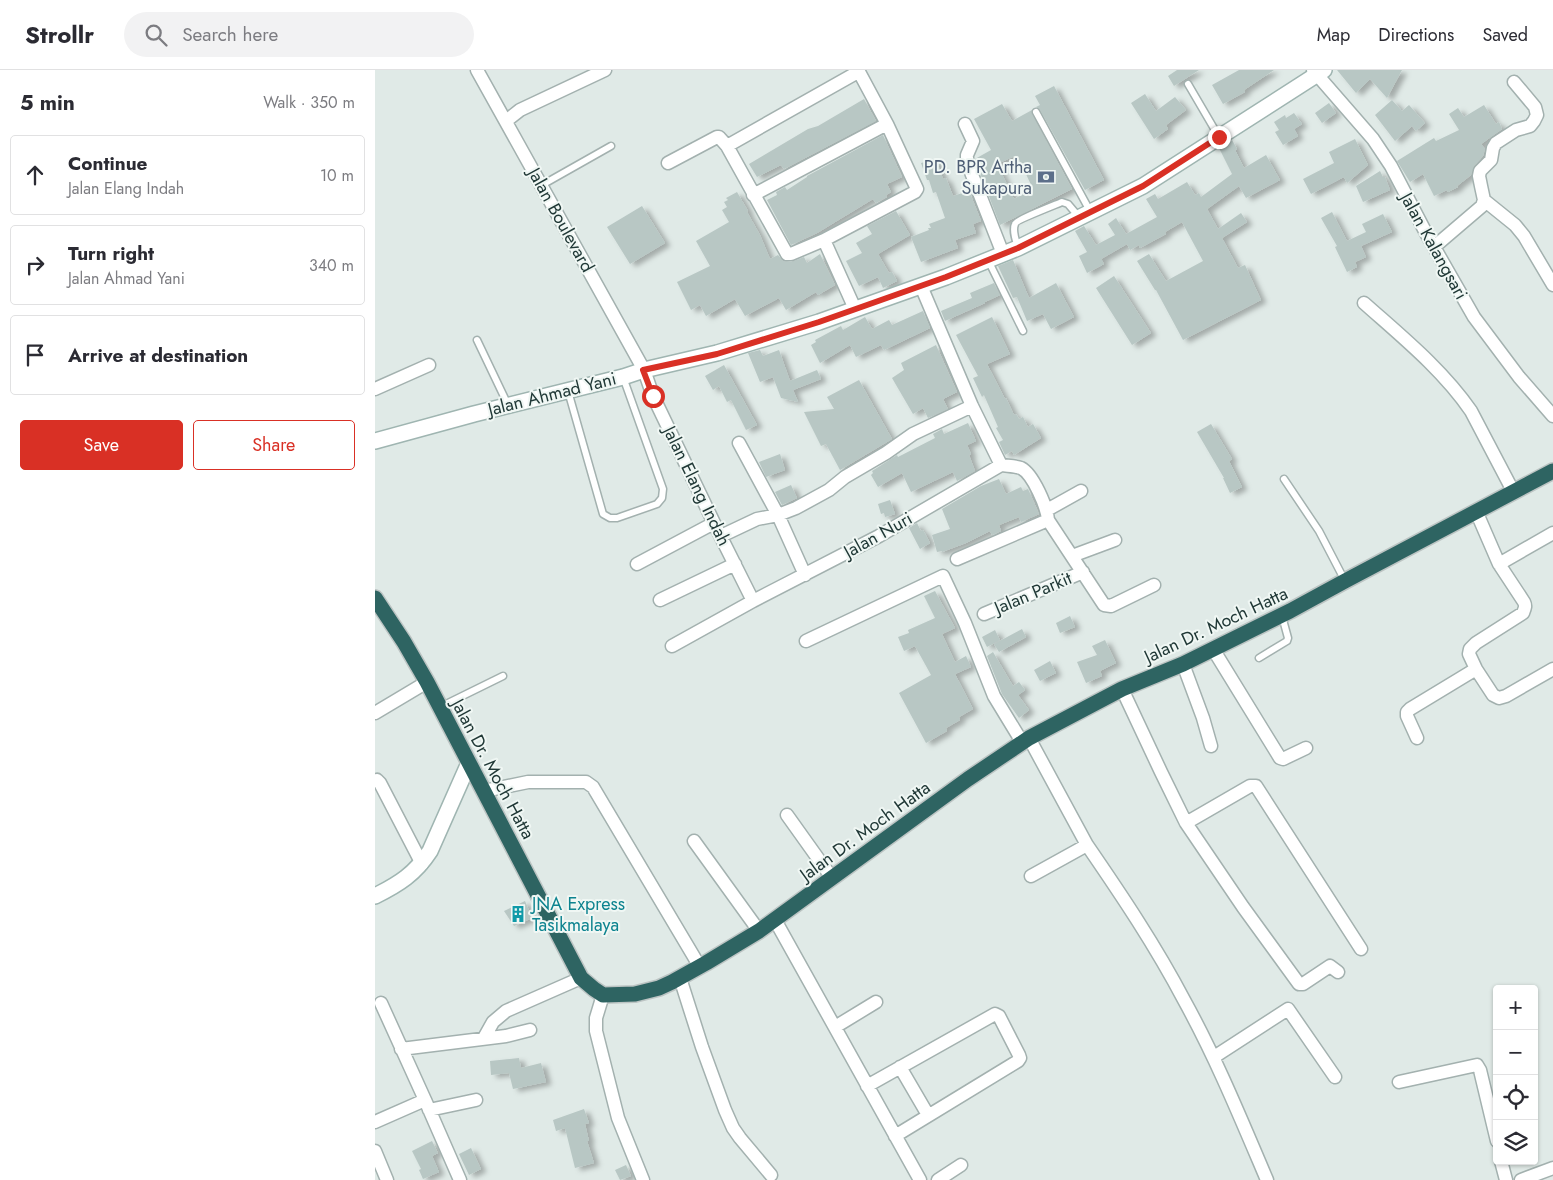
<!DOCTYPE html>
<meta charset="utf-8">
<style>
:root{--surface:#fff;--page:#f2f2f3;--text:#2b2b33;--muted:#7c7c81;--line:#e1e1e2;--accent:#d93025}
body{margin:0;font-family:Jost,sans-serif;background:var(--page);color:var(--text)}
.controls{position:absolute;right:15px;bottom:15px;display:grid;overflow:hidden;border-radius:5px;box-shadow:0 1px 4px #0004}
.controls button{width:45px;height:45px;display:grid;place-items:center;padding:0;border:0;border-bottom:1px solid var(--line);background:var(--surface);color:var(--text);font:25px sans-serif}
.stop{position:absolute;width:15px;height:15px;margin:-11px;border:4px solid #d93025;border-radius:50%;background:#fff}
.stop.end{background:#d93025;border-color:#fff;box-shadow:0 1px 5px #0008}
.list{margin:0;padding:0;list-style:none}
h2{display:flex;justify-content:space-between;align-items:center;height:65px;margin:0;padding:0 20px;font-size:21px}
h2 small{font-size:16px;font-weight:400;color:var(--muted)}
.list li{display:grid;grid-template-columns:32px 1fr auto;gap:15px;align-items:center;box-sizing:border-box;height:80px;margin:0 10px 10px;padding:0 10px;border:1px solid var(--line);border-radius:5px}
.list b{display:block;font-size:19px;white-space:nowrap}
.list p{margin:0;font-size:16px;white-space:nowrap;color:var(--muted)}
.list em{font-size:16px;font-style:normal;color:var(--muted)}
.actions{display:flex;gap:10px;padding:15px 20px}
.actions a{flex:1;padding:11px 0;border:1px solid var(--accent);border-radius:5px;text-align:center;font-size:18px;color:var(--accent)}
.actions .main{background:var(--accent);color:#fff}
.icon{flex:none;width:28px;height:28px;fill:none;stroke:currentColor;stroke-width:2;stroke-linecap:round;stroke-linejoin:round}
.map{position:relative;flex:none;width:1178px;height:1110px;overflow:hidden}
header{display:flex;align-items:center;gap:30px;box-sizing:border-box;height:70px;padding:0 25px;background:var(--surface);border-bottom:1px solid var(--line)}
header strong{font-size:24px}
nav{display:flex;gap:28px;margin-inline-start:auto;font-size:18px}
.search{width:350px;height:45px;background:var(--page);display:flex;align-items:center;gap:12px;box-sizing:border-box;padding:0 18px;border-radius:28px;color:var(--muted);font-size:19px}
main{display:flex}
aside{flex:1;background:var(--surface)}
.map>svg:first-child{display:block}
.building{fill:#b8c7c4;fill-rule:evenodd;filter:url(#shadow)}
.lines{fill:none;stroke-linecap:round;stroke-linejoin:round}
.lane-casing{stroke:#a3b1af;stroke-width:9}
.street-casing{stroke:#a3b1af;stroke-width:15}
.secondary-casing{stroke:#9fb5b1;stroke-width:18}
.highway-casing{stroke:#bcc4c3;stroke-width:18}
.lane{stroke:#fff;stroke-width:6}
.street{stroke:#fff;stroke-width:12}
.secondary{stroke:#fff;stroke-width:15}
.highway{stroke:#2e6462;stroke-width:15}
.route{stroke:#d93025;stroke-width:6}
.labels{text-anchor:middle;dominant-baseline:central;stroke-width:4;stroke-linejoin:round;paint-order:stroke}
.service-label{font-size:18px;fill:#4e5e75;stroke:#f0f7f4;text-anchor:end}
.street-label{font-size:18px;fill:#213937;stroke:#f0f7f4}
.culture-label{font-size:18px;fill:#0d838f;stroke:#f0f7f4;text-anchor:start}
</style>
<header>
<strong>Strollr</strong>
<div class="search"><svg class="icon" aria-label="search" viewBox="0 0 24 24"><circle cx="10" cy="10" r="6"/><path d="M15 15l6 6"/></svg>Search here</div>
<nav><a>Map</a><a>Directions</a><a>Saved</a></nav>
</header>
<main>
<aside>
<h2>5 min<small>Walk · 350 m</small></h2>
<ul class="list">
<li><svg class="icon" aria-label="ahead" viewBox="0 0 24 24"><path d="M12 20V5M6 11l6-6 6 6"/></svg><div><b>Continue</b><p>Jalan Elang Indah</p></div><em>10 m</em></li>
<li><svg class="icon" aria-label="right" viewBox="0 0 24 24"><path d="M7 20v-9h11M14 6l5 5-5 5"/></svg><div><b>Turn right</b><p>Jalan Ahmad Yani</p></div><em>340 m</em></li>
<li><svg class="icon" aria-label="arrive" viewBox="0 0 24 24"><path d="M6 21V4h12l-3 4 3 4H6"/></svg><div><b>Arrive at destination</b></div></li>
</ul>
<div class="actions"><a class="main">Save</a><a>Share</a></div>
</aside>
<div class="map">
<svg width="1178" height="1110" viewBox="0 0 1178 1110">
<defs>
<filter id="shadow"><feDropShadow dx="5.5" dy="3" stdDeviation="2.5" flood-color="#0004"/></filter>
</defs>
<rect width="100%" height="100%" fill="#e0eae7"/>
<path class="building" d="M802 0H824L799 16 793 6Z
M864 0H899L869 20 870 22 848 34 837 15Z
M962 0H1027L1012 28 995 9 981 23Z
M679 16 729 110 710 120 665 40 661 37 665 35 660 26Z
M770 24 781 41 800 27 811 40 791 55 793 59 779 69 756 33Z
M489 29 501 51 409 99 406 95 382 107 374 94 433 59 443 56Z
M1017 30 1027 41 1034 35 1050 53 1041 61 1037 56 1020 71 1000 45Z
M954 33 961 43 947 53 940 43Z
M627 34 637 51 657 40V44L697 119 625 155 600 90V89L616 80 599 49ZM642 85 658 119 639 129 622 94Z
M1109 35 1121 54 1124 52 1127 59 1106 74 1110 79 1108 86 1099 96 1096 105 1082 116 1083 117 1073 122 1072 120 1059 126 1048 104 1035 112 1022 91 1059 68 1061 71 1084 60 1074 44 1083 38 1089 47Z
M919 43 927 54 919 59 923 66 908 75 900 62 904 60 899 52 910 45 911 48Z
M508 65 527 107 512 114 516 122 511 125 512 127 501 133 498 129 442 163 416 175 392 130 402 125 401 122 410 117 412 120 432 107V106Z
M980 69 993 95 972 113 969 107 936 124 928 109 959 93 954 82Z
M857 70 862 79 860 80 869 98 891 85 905 110 871 128 864 116 832 139 843 159 866 143 872 152 847 168 863 198 870 195 886 230 808 270 781 220H780L762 191 774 184 791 211 828 191 807 152 790 162 791 164 765 178 764 175 755 180 752 174 726 189 729 194 712 203 704 186 712 182 700 161 709 156 721 175 740 165 733 154 741 148 751 164 782 147 771 129 780 124 783 129 812 112 820 125 824 123 826 127 857 104 844 78Z
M561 89 568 109 571 108 578 126 594 121 606 151 598 154 601 163 580 170 583 178 546 192 536 167 554 160 553 158H556L554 154 570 148 561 122 558 123 554 110H552L546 93Z
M1005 101 1008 107H1010L1015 120 988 132 981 116Z
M362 122 373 141 372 142 385 165 395 189 403 185 408 191 416 192 429 187 432 193 445 184 460 215 443 225 441 222 411 240 404 228 370 246 360 229 331 246 325 235 316 240 302 212 335 196 321 171 354 152 347 140 352 137 349 132 353 130 351 128Z
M267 136 290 173 255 194 232 157Z
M521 141 535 165 503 184 514 203 517 202 522 211 508 218 503 207 484 216 471 191 487 183 481 173 497 164 492 156Z
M957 142 972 171 991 162 987 154 1008 144 1017 162 986 176 991 187 980 192 982 197 972 202 960 177 962 176 946 148Z
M638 190 654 228 681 213 699 247 676 259 668 244 652 251 642 227 638 228 623 196Z
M739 206 776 263 757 275 721 218Z
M619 213 625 225 610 232V233L570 251 566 241 597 228 595 223Z
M548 241 555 258 509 280 506 275 481 287 475 275 445 293 436 275 441 272 440 270 466 256 468 260 490 247 497 259 514 250 517 255Z
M617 247 635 284 612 294 630 329 631 328 639 345 641 344 644 349 648 347 653 357 658 354 666 368 639 385 637 381 630 385 624 372 628 370 621 358 623 357 609 325 607 327 598 308 603 306 581 265Z
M561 275 582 322 568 329 573 339 553 348 548 338 538 344 517 308 529 300 526 293Z
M385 280 388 286 404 280 415 311 442 300 446 309 418 320 423 332 406 328 398 307 385 312 373 283Z
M349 295 382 355 371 360 356 330 352 332 344 316 338 320 330 306Z
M484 310 517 369 465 400 451 374 446 376 429 342 459 339 452 327Z
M593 353 601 371 592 375 596 384 594 385 600 401 582 411 578 402 536 422 527 403 503 417 496 405 498 403 497 401 522 385 523 387 560 368 558 364 567 359 569 364Z
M836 354 857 389 854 391 867 417 855 423 848 408H849L822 362Z
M405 384 410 400 391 407 384 392Z
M624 409 631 424 646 417 648 421 653 419 664 444 646 452 644 447 624 455 626 461 617 465 615 461 591 473 567 482V481L562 482 557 465 575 459 567 439 606 416Z
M416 415 422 428 407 435 400 422Z
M515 430 520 444 510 447 509 443 506 444 503 434Z
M542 453 546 461 548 460 555 473 545 479 534 458Z
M560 521 580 558 567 564 580 592 591 586 596 597 580 604 598 639 584 647 585 650 571 658 572 661 551 673 524 623 556 605 540 576 529 581 523 567 534 563 533 560 560 548 549 526Z
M695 546 700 557 685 563 681 553Z
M647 559 651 567 624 582 619 574Z
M620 560 625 570 612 577 607 567Z
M730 570 741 593 725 601 727 606 711 613 702 592 722 585 717 576Z
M618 582 638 616 644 612 650 620 643 625 654 640 644 648 627 624 612 586Z
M675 591 681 603 665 611 659 600Z
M150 831 157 848 139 856 129 841Z
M144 988 146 998 166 993 171 1012 138 1019 134 1003 116 1005 115 991Z
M209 1039 214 1053 210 1054 214 1071H212L219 1093 200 1098 190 1058 181 1061 178 1050Z
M57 1071 63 1083 57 1086 64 1102 48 1109 44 1100 46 1099 37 1081Z
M96 1078 106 1099 94 1105 84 1084Z
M251 1095 256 1106 245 1110 240 1100Z"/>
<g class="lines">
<g class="lane-casing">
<path id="lane" d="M813 14 844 67
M661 42 715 141
M167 115 236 76
M643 177C641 171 637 161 640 154 641 150 680 135 687 132L693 134 704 147
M613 190 648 261
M102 270 133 335
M193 321 228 444 235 448H242L282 434 287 428 288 419 248 307
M909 409 944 461 970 511
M884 588 912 571 913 568 907 546
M65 637 128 606"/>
</g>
<g class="street-casing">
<path id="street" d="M102 0 269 300 278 326 339 453 378 531
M938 0 998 69 1016 96 1051 163 1099 247 1144 307 1178 346
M1139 12 1160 37 1162 45 1159 51 1155 56 1141 60 1121 73 1118 78 1116 90 1105 101 1104 106 1106 116 1109 130 1140 155 1149 166 1178 215
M131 51 145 40 230 0
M590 54 598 71 592 85V92L628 184
M352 76 483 2
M293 93 342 67H344L352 76 412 184H416L449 170 540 122 542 119 512 54 483 0
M378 125 512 54
M449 170 480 239
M1059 177 1107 136 1109 130
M546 216 597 336 626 395
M989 233C1026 266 1067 299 1096 341L1138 421
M0 319 54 295
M364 373 403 445 430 505
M626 395C633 396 640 396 646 398 658 404 672 437 673 450L729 535 736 536 779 515
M672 440 706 421
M1101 441 1124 494
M1178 463 1124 494 1149 532C1151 536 1150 538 1148 543L1101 573 1095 579 1094 584 1101 599 1118 625 1124 628 1131 626 1178 599
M346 466 382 449 403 445 421 438 454 420 470 407 511 383 538 364 597 336
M697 486 740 470
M582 489 673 450
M262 494 339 453
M285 530 360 494
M609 544 708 502
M431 571 568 506 590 553 619 626 647 672
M297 576 378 531 504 466 626 395
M838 579 905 688 908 689 931 678
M808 594 828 648 836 676
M747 619 786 702 811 753 868 837 924 914H928L955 896 963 902
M0 643 52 612
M654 668 712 775 656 806
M1042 668 1032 646V642L1035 639 1101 599
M0 711 2 710 5 713 47 794
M109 721 153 712H211L218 717 325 897
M412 745 457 808
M811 753 875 716H881L986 879
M319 771 384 861
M712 775C747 826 780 875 809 930 841 988 866 1049 892 1110
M400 850 545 1110
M305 908 327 977 350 1040 358 1058 365 1068 396 1105
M228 925 221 948V961L243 1048 268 1110
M460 957 501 932
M109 968 118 952 131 941 206 908
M26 979 131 966 155 960
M839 987 913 939 960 1007
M525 997 553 1045
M1024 1012 1102 995 1105 1000 1122 1071
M492 1016 620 944 624 946 644 985 645 988 643 991 520 1066
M50 1030 85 1110
M54 1040 101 1030
M0 1052 50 1030 6 933
M0 1081 12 1110
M1126 1091 1131 1110
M563 1110 586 1095
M1146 1110 1178 1098"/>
</g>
<g class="secondary-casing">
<path id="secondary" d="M0 371 99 344 248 307 269 300 342 283 444 252 571 207 643 178 768 116 949 0
M0 826C24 814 40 804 55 781L94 693"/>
</g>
<g class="highway-casing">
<path id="highway" d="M0 528 29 572 52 612 206 908 219 919 228 925 260 924 284 918 297 912 331 893 384 861 593 709 654 668 747 619 808 594 915 541 970 511 1178 401"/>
</g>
<use href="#lane" class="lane"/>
<use href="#street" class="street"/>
<use href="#secondary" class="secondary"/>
<use href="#highway" class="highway"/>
</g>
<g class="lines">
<path class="route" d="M278 326 268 300 342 284 444 252 571 207 643 178 768 116 844 67"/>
</g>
<defs>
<g id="bank-bare" transform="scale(1.35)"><path d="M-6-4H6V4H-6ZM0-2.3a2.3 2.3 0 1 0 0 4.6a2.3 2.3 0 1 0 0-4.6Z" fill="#5c6f8a" stroke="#f0f7f4" stroke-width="2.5" paint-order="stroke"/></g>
<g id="building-bare" transform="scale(1.35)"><path d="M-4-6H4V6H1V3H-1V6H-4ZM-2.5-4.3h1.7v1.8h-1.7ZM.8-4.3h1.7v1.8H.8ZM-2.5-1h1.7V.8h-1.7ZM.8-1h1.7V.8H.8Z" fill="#0f9aa8" stroke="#f0f7f4" stroke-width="2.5" paint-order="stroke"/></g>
</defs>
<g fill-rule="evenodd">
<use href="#bank-bare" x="671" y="107"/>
<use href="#building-bare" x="143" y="844"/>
</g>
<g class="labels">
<g class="service-label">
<text x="657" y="97">PD. BPR Artha<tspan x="657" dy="21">Sukapura</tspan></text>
</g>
<g class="street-label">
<text transform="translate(186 150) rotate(61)">Jalan Boulevard</text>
<text transform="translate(1059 176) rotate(61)">Jalan Kalangsari</text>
<text transform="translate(177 324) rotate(-14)">Jalan Ahmad Yani</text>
<text transform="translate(322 416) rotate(64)">Jalan Elang Indah</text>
<text transform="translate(503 465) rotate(-29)">Jalan Nuri</text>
<text transform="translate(658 523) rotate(-23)">Jalan Parkit</text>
<text transform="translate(841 555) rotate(-25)">Jalan Dr. Moch Hatta</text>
<text transform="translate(118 699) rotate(62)">Jalan Dr. Moch Hatta</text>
<text transform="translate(490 761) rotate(-36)">Jalan Dr. Moch Hatta</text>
</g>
<g class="culture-label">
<text x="157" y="834">JNA Express<tspan x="157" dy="21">Tasikmalaya</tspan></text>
</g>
</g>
</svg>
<div class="controls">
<button>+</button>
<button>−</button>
<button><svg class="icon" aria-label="locate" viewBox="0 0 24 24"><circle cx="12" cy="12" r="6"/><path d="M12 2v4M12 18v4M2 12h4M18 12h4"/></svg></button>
<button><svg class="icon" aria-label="layers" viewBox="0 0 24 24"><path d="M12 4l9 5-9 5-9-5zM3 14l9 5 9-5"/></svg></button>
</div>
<div class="stop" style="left:278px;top:326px"></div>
<div class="stop end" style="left:844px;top:67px"></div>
</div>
</main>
